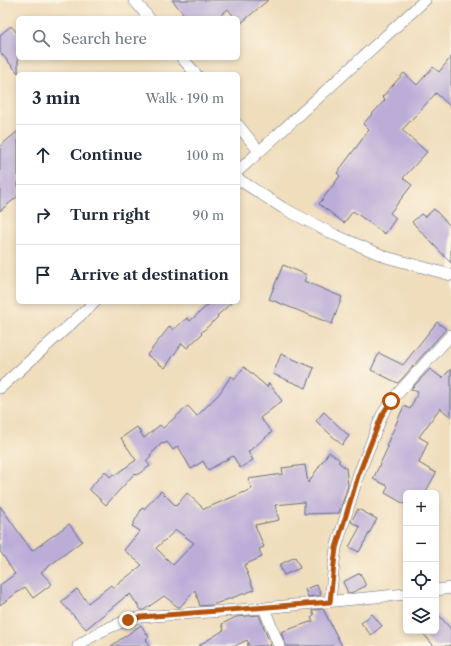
<!DOCTYPE html>
<meta charset="utf-8">
<style>
:root{--surface:#fff;--page:#f6f6f7;--text:#1f2937;--muted:#747a83;--line:#e0e1e3}
body{margin:0;font-family:"Libre Caslon Text",serif;background:var(--page);color:var(--text)}
.controls{position:absolute;right:12px;bottom:12px;display:grid;overflow:hidden;border-radius:6px;box-shadow:0 2px 6px #0003}
.controls button{width:36px;height:36px;display:grid;place-items:center;padding:0;border:0;border-bottom:1px solid var(--line);background:var(--surface);color:var(--text);font:20px sans-serif}
.stop{position:absolute;width:12px;height:12px;margin:-9px;border:3px solid #b45309;border-radius:50%;background:#fff}
.stop.end{background:#b45309;border-color:#fff;box-shadow:0 1px 4px #0008}
.list{margin:0;padding:0;list-style:none}
h2{display:flex;justify-content:space-between;align-items:center;height:52px;margin:0;padding:0 16px;font-size:17px}
h2 small{font-size:13px;font-weight:400;color:var(--muted)}
.list li{display:grid;grid-template-columns:26px 1fr auto;gap:12px;align-items:center;box-sizing:border-box;height:60px;padding:0 16px;border-top:1px solid var(--line)}
.list b{display:block;font-size:15px;white-space:nowrap}
.list em{font-size:13px;font-style:normal;color:var(--muted)}
.icon{flex:none;width:22px;height:22px;fill:none;stroke:currentColor;stroke-width:2;stroke-linecap:round;stroke-linejoin:round}
.map{position:relative;flex:none;width:451px;height:646px;overflow:hidden}
.search{position:absolute;background:var(--surface);box-shadow:0 2px 6px #0003;left:16px;top:16px;width:224px;height:44px;display:flex;align-items:center;gap:10px;box-sizing:border-box;padding:0 14px;border-radius:6px;color:var(--muted);font-size:15px}
.panel{position:absolute;background:var(--surface);box-shadow:0 2px 6px #0003;left:16px;top:72px;width:224px;height:232px;border-radius:6px}
.map>svg:first-child{display:block}
.building{fill:#bcadd8;fill-rule:evenodd}
.lines{fill:none;stroke-linecap:round;stroke-linejoin:round}
.street-casing{stroke:#656c7f;stroke-width:12}
.street{stroke:#fff;stroke-width:11}
.route{stroke:#b45309;stroke-width:5}
</style>
<div class="map">
<svg width="451" height="646" viewBox="0 0 451 646">
<rect width="100%" height="100%" fill="#fcf5e5"/>
<filter id="ink" filterUnits="userSpaceOnUse"><feTurbulence type="fractalNoise" baseFrequency=".025" numOctaves="2"/><feDisplacementMap in="SourceGraphic" scale="8" xChannelSelector="R" yChannelSelector="G"/><feConvolveMatrix kernelMatrix="1 2 1 2 8 2 1 2 1" color-interpolation-filters="sRGB"/></filter>
<filter id="wash" filterUnits="userSpaceOnUse"><feTurbulence type="fractalNoise" baseFrequency=".012" numOctaves="4" result="noise"/><feDisplacementMap in="SourceGraphic" scale="16" xChannelSelector="R" yChannelSelector="G"/><feGaussianBlur stdDeviation="0.9" result="paint"/><feColorMatrix in="noise" values="0 0 0 0 0 0 0 0 0 0 0 0 0 0 0 0 0 1.4 0 .05"/><feComposite in="paint" operator="in"/></filter>
<g filter="url(#wash)">
<rect width="100%" height="100%" fill="#efddbb"/>
<g id="blocks">
<path class="building" d="M172 0H268L240 24 238 21V18H235L228 9 218 18H187Z
M11 26 18 34V73L0 52V35Z
M451 57V107L436 93 402 130 427 152 403 178 412 185 390 213 396 218 385 234 353 211 344 223 319 204 340 176 337 173 369 130 363 124 385 100 382 97 404 73 417 85 433 67 439 72Z
M18 131V196L0 211V146Z
M434 209 451 227V263L412 222 421 214 425 217Z
M283 265 307 275 304 281 342 297 332 324 269 299Z
M211 302H232L217 316 218 317 201 333 202 334 187 348 182 343 165 368 147 355 170 326 173 330 187 318 190 321Z
M437 322 446 329 398 383 371 370 379 353 403 365Z
M281 354 314 368 306 388 273 374Z
M244 367 267 387 269 383 282 401 260 418 272 432 248 452 253 460 240 468 233 456 208 470 203 461 191 469 178 446 173 450 167 442 164 444 162 443 150 455 151 456 146 461 150 466 137 475 135 473 106 505 89 489 105 471 110 477 113 474 115 475 136 460 121 438 137 427 144 438 160 425 163 428 188 406 197 416 219 394 231 376 235 379Z
M430 369 442 378 451 369V417L440 408 419 437 428 442 419 463 436 473 425 493H406V505L385 493 388 486 373 479 388 447 386 446 404 406 410 409 418 392 411 389Z
M324 412 349 436 342 445 316 421Z
M329 452 340 460 338 462 346 468 348 486 339 513 304 514V502L275 505 279 520 255 525 264 547 259 549 262 557 244 565 254 590 212 605 200 606 195 590 180 607H178L164 596 144 610H141L130 594 127 597 126 596 86 629 61 602 77 589 88 603 111 585 113 588 142 565 124 550 140 531 132 526 142 508 144 509 161 491 176 506 187 493 204 509 252 489 248 479 283 474 282 468 305 465 308 483ZM176 530 194 543 173 565 156 548Z
M0 506 32 551 69 524 82 541 41 572 52 584 33 598 25 587 0 605V585L15 574 0 551Z
M358 509 377 519 359 552 349 547 360 527 351 522Z
M295 557 300 568 284 575 279 565Z
M360 573 366 586 353 592 348 593 343 582Z
M317 585 321 595 308 597 305 589Z
M323 609 342 646H286L281 632 313 621 311 617 314 615 312 610Z
M436 612 451 629V646H434L421 631H436Z
M372 614 382 626 371 635 361 623Z
M259 615 271 646H248L247 644H249L247 640 235 646H198L224 630 222 624 236 617Z
M141 625 149 637 146 639 150 646H111Z"/>
</g>
</g>
<g filter="url(#ink)">
<use href="#blocks" fill-opacity="0" stroke="#656c7f" stroke-width="1"/>
<g class="lines">
<g class="street-casing">
<path id="street" d="M134 0 149 18
M182 58 196 74
M238 125 259 151
M238 171 425 0
M238 179 283 208 335 235 386 257 451 275
M0 388 95 302
M436 590 451 588
M330 602 334 563 336 548 358 476 382 415 391 401 451 335
M264 608 279 646
M78 646C97 632 118 622 141 617L264 608 406 594"/>
</g>
<use href="#street" class="street"/>
</g>
</g>
<g class="lines" filter="url(#ink)">
<path class="route" d="M128 620 141 617 330 602 334 564 336 548 358 476 382 415 391 401"/>
</g>
</svg>
<div class="controls">
<button>+</button>
<button>−</button>
<button><svg class="icon" aria-label="locate" viewBox="0 0 24 24"><circle cx="12" cy="12" r="6"/><path d="M12 2v4M12 18v4M2 12h4M18 12h4"/></svg></button>
<button><svg class="icon" aria-label="layers" viewBox="0 0 24 24"><path d="M12 4l9 5-9 5-9-5zM3 14l9 5 9-5"/></svg></button>
</div>
<div class="stop" style="left:391px;top:401px"></div>
<div class="stop end" style="left:128px;top:620px"></div>
<div class="search"><svg class="icon" aria-label="search" viewBox="0 0 24 24"><circle cx="10" cy="10" r="6"/><path d="M15 15l6 6"/></svg>Search here</div>
<section class="panel">
<h2>3 min<small>Walk · 190 m</small></h2>
<ul class="list">
<li><svg class="icon" aria-label="ahead" viewBox="0 0 24 24"><path d="M12 20V5M6 11l6-6 6 6"/></svg><div><b>Continue</b></div><em>100 m</em></li>
<li><svg class="icon" aria-label="right" viewBox="0 0 24 24"><path d="M7 20v-9h11M14 6l5 5-5 5"/></svg><div><b>Turn right</b></div><em>90 m</em></li>
<li><svg class="icon" aria-label="arrive" viewBox="0 0 24 24"><path d="M6 21V4h12l-3 4 3 4H6"/></svg><div><b>Arrive at destination</b></div></li>
</ul>
</section>
</div>
